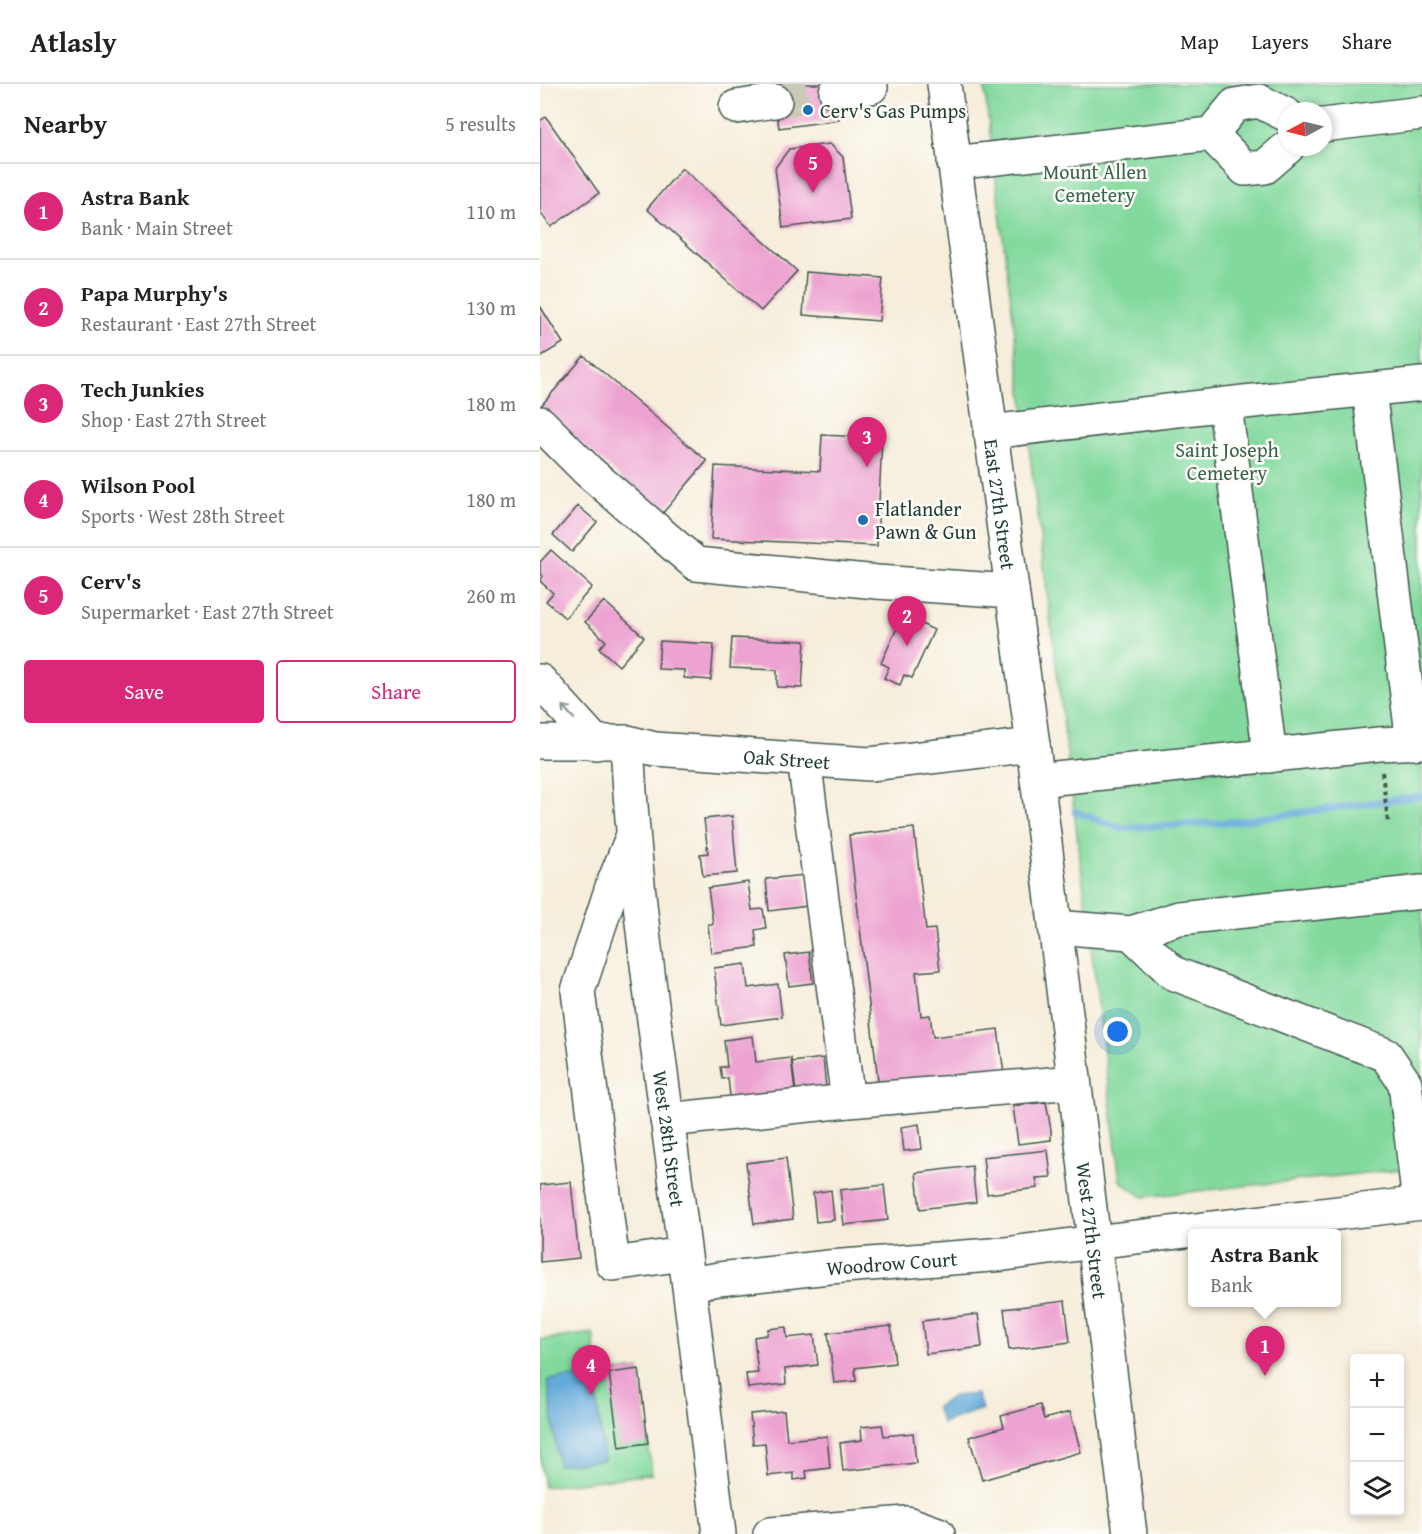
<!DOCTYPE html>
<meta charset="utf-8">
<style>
:root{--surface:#fff;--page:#f6f6f6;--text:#222;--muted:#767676;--line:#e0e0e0;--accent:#db2777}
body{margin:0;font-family:"Gentium Book Plus",serif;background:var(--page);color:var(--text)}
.controls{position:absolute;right:18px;bottom:18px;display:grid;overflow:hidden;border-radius:6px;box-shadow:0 3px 9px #0003}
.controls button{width:54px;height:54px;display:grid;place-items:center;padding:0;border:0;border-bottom:2px solid var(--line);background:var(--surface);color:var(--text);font:30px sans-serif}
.compass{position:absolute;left:738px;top:18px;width:54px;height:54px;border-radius:50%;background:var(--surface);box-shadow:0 3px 9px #0003;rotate:263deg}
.you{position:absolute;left:578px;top:948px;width:21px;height:21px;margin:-15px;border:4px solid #fff;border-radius:50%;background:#1a73e8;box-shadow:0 0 0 9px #1a73e833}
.badge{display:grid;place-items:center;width:39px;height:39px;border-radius:50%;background:var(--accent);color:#fff;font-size:20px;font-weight:700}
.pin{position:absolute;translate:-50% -50px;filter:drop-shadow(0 2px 3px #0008)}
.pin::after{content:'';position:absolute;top:32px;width:21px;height:18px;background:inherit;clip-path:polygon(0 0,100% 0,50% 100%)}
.popup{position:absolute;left:648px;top:1145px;width:153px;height:78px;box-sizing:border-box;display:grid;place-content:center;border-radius:6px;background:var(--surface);filter:drop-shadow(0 2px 4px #0005);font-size:20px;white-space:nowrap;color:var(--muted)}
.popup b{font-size:22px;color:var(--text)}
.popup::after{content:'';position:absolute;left:50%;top:100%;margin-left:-12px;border:12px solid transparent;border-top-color:var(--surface)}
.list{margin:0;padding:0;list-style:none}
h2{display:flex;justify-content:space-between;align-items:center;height:78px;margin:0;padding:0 24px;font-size:26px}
h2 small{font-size:20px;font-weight:400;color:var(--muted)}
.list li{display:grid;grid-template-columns:39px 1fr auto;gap:18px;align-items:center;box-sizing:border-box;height:96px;padding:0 24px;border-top:2px solid var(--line)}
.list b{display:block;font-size:22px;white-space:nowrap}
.list p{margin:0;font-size:20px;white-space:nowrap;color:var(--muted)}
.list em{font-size:20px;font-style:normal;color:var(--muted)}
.actions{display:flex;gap:12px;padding:18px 24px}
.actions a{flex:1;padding:14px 0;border:2px solid var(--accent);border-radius:6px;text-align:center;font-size:21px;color:var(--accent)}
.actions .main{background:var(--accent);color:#fff}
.icon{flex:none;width:33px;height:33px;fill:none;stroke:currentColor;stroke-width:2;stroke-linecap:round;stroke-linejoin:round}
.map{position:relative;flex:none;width:882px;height:1450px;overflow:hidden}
header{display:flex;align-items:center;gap:36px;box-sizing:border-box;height:84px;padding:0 30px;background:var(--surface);border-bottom:2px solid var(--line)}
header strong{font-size:28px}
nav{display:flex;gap:33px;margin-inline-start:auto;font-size:21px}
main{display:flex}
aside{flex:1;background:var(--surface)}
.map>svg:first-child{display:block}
.green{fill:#82d99d;stroke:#508b68;stroke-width:1.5;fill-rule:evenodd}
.water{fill:#64aada;stroke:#427487;stroke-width:1.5}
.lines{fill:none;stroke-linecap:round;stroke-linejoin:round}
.stream{stroke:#64aada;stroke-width:7}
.building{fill:#eda3d1}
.minor-tunnel{stroke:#cbcab9;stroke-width:33;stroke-dasharray:33 16;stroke-linecap:butt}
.minor-casing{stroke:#3f574d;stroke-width:36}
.major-casing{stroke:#3f574d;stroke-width:36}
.path{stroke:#3f574d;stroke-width:4;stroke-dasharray:4.5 4.5;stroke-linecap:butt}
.minor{stroke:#fff;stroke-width:33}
.major{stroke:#fff;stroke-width:33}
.oneway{stroke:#8f9e9a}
.poi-dot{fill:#1f6fb2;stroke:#fdfcf7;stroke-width:2}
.labels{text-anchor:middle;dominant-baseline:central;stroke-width:5;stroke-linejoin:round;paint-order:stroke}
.poi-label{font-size:20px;fill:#1f3d34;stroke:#fdfcf7;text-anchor:start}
.park-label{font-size:20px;fill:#38644e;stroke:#fdfcf7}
.street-label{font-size:20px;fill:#1f3d34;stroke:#fdfcf7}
</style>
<header>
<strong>Atlasly</strong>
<nav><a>Map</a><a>Layers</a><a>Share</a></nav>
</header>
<main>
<aside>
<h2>Nearby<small>5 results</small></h2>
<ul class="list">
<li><span class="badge">1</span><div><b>Astra Bank</b><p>Bank · Main Street</p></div><em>110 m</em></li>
<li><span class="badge">2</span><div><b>Papa Murphy's</b><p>Restaurant · East 27th Street</p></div><em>130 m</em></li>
<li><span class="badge">3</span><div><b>Tech Junkies</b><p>Shop · East 27th Street</p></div><em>180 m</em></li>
<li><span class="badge">4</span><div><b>Wilson Pool</b><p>Sports · West 28th Street</p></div><em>180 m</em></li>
<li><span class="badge">5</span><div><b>Cerv's</b><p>Supermarket · East 27th Street</p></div><em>260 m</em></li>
</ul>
<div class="actions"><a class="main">Save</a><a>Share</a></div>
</aside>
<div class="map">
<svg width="882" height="1450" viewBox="0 0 882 1450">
<rect width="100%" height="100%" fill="#fdfcf7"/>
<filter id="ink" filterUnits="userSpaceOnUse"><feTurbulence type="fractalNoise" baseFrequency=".0167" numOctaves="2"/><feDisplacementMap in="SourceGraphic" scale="12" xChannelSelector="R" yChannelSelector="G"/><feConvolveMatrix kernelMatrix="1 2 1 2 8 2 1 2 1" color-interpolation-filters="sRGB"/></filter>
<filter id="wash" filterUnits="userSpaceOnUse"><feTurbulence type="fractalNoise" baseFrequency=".008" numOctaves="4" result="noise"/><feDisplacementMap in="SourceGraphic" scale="24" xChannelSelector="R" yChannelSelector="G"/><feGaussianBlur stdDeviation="1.35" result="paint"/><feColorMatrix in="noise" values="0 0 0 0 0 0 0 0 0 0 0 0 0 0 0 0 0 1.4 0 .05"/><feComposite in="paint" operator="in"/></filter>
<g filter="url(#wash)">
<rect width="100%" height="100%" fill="#f6edda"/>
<path class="green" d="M444 0H882V1083L603 1113 580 1097ZM747 27H783V63H747Z
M53 1249 58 1290 99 1285 112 1390 4 1403 0 1374V1256Z"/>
<path class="water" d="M54 1290 64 1376 18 1381 8 1296Z
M437 1310 442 1325 402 1339 396 1323 413 1312Z"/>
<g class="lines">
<path class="stream" d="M535 728C554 733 567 742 586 744L691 738 882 712"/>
</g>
<g id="blocks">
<path class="building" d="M233 0H295L299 36 239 44Z
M6 33 59 109 11 143 0 128V37Z
M290 60 303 73 311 135 243 144 235 84 249 65Z
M142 84 257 187 221 227 107 125Z
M266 188 343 194 339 237 263 231Z
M0 222 23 259 0 273Z
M44 272 167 377 122 430 0 323Z
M282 351 342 354 337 462 171 455 175 382 280 387Z
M38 422 57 438 32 468 13 451Z
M11 466 52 503 25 534 6 517 13 509 0 497 3 492 0 489V478Z
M64 517 104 553 79 582 59 564 66 557 45 538Z
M363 531 394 546 372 594 364 591 360 601 344 594 349 583 341 579Z
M192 554 265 557 262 604 237 603V586L190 584Z
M120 557 174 560 171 596 144 594V586L118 585Z
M192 732 197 789 163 792 160 770 168 769 164 735Z
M374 744 386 846 395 845 400 886 376 888 381 932 390 931 393 953 458 945 464 990 339 1005 309 751Z
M265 791 268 822 229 827 226 795Z
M208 798 212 826 223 825 226 844 215 846 217 863 171 869 168 840H173L168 804Z
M269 868 273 899 249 902 245 871Z
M205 880 208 904 238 900 242 933 181 941 174 884Z
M213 952 216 978 251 974 255 1008 191 1021 188 994 182 995 180 983H187L184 956Z
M283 974 286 1004 256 1007 252 978Z
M506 1018 511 1046V1056L478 1060 473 1022Z
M379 1040 382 1065 364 1067 361 1043Z
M508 1066 511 1093 496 1094 498 1104 447 1110 443 1073Z
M246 1074 253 1135 214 1140 206 1079Z
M432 1082 436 1118 380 1125 376 1089Z
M31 1098 39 1174 0 1178V1101Z
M344 1101 348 1136 304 1141 300 1106Z
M291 1106 294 1136 276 1138 273 1109Z
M525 1217 530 1258 469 1266 464 1225Z
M438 1230 442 1263 386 1270 382 1237Z
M351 1242 355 1279 315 1284 316 1297 294 1299 288 1249Z
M246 1243 247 1254 274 1251 278 1281 245 1285 246 1300 208 1304 206 1290 218 1289 214 1253 227 1251 228 1245Z
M99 1285 108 1359 79 1363 69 1289Z
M500 1321 504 1335 530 1328 541 1368 442 1396 429 1353 464 1343 461 1332Z
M244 1327 247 1356 287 1352 290 1384 266 1387 267 1394 254 1396V1389L228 1392 225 1359 213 1360 210 1330Z
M342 1341 344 1352 373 1349 376 1379 303 1387 300 1359 322 1356 321 1343Z"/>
</g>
</g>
<g filter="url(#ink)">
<use href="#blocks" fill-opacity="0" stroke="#3f574d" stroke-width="1.5"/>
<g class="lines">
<path class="minor-tunnel" d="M235 17 296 8"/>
<g class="minor-casing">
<g id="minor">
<path d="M296 8 331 3"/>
<path d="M196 23 235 17"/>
<path d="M783 41 882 29"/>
<path d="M671 50 705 85 725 83 748 63"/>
<path d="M414 79 671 50 695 21 719 17 747 31"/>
<path d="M829 306 873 659"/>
<path d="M685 322 730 672"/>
<path d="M0 339 48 387 156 480 337 498 472 507"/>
<path d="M450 348 704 318 882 300"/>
<path d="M0 597 56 659"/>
<path id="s1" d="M0 658H87L115 665 330 680 493 661"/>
<path id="s2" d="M87 658C94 801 115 944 134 1086 150 1207 165 1329 179 1450"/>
<path d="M264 675 308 1017"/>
<path d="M497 696 839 660 882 658"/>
<path d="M91 756 72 803 38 907 73 1180 144 1170"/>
<path d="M515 843 591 849 639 834 882 808"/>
<path d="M591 849 633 889 846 971 865 999 879 1119"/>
<path d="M127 1036 308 1017 534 998"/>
<path id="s3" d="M149 1200 179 1195 289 1183 465 1170 554 1158 882 1119"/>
<path d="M230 1450 367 1439 398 1450"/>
</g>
</g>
<g class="major-casing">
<g id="major">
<path id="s4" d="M404 0 493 661 590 1450"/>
</g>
</g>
<path class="path" d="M842 688 848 738"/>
<use href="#minor" class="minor"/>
<use href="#major" class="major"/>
</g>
<defs><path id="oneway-shaft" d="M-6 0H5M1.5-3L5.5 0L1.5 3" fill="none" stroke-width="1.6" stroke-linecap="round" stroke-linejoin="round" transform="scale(1.5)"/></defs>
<use class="oneway" href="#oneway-shaft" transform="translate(28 628) rotate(-132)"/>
</g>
<g class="poi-dot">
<circle cx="268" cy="26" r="6"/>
<circle cx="323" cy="436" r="6"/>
</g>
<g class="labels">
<g class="poi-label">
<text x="280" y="26">Cerv's Gas Pumps</text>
<text x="335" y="424">Flatlander<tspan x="335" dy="23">Pawn &amp; Gun</tspan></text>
</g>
<g class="park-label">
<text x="555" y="87">Mount Allen<tspan x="555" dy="23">Cemetery</tspan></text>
<text x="687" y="365">Saint Joseph<tspan x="687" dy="23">Cemetery</tspan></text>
</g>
<g class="street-label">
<text stroke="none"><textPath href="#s4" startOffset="424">East 27th Street</textPath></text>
<text stroke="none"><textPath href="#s1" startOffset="248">Oak Street</textPath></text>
<text stroke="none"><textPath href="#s2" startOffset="399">West 28th Street</textPath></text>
<text stroke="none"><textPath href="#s4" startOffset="1156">West 27th Street</textPath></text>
<text stroke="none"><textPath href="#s3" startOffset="204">Woodrow Court</textPath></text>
</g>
</g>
</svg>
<div class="controls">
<button>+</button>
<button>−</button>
<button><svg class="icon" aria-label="layers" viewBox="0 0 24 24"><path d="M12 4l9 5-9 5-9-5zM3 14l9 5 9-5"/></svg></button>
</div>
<svg class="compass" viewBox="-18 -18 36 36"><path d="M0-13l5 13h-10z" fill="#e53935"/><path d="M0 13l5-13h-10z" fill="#767676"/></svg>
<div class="you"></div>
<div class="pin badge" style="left:725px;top:1292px">1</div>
<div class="popup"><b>Astra Bank</b>Bank</div>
<div class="pin badge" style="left:367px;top:562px">2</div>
<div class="pin badge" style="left:327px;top:383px">3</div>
<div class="pin badge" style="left:51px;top:1311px">4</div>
<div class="pin badge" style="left:273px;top:109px">5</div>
</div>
</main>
